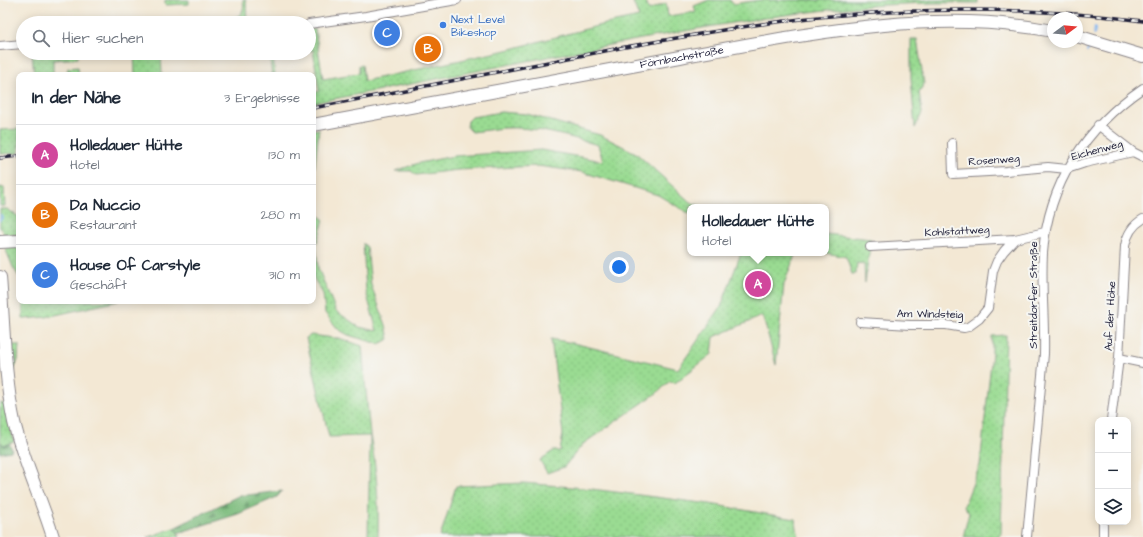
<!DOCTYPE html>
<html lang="de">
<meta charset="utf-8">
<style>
:root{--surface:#fff;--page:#f6f6f7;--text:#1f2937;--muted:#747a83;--line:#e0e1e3;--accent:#0b8043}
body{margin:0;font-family:"Architects Daughter",sans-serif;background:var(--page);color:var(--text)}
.controls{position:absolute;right:12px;bottom:12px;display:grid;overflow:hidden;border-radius:8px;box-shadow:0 2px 10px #0003}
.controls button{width:36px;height:36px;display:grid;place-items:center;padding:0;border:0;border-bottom:1px solid var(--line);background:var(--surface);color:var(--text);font:20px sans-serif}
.compass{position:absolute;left:1047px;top:12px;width:36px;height:36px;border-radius:50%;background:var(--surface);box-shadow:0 2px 10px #0003;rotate:74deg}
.you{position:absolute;left:619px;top:267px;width:14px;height:14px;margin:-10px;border:3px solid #fff;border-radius:50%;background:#1a73e8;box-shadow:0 0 0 6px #1a73e833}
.badge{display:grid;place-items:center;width:26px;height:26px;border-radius:50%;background:var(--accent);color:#fff;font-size:13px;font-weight:700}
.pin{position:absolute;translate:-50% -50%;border:2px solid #fff;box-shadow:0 1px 4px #0006}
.popup{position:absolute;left:687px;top:204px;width:142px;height:52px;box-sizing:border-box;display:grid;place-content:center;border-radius:8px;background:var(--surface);filter:drop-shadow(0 1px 3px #0005);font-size:13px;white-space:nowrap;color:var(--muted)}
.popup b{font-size:15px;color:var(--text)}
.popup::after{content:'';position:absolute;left:50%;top:100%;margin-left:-8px;border:8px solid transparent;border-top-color:var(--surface)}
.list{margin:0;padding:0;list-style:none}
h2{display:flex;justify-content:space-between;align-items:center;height:52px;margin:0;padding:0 16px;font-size:17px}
h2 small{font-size:13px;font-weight:400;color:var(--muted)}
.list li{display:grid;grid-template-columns:26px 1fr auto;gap:12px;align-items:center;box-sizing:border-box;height:60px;padding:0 16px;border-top:1px solid var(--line)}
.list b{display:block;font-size:15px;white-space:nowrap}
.list p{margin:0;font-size:13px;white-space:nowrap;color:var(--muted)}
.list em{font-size:13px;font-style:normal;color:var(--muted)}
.icon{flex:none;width:22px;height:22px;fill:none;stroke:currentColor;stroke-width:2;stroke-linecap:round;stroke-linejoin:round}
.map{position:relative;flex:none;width:1143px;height:537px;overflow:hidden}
.search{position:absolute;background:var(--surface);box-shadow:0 2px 10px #0003;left:16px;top:16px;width:300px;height:44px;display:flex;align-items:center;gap:10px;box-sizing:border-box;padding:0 14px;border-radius:22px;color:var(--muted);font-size:15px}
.panel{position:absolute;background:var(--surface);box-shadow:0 2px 10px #0003;left:16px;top:72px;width:300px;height:232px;border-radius:8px}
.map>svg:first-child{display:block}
.green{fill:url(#green-dots);stroke:#5e7e66}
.forest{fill:url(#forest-firs);stroke:#4e6e5c}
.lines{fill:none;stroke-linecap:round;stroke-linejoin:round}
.stream{stroke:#83b8f2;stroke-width:2}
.street-casing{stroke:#8a8588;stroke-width:10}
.secondary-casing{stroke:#8a8588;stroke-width:14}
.street{stroke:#fff;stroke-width:8}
.secondary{stroke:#fff;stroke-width:12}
.rail-casing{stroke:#22223b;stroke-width:3.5}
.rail{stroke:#f6f6f2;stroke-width:2;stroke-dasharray:6;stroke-linecap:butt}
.shop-dot{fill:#3f7fe0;stroke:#f6f6f2;stroke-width:1.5}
.labels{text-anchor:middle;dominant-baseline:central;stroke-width:4;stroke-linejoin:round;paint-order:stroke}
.shop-label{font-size:11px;fill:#366cbe;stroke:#f6f6f2;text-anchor:start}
.street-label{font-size:11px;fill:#22223b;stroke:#f6f6f2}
</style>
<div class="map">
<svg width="1143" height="537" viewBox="0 0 1143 537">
<defs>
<pattern id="green-dots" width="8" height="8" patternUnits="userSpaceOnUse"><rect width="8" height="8" fill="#9adb92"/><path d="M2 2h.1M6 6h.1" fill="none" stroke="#84bc7f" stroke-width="1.8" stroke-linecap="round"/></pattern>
<pattern id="forest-firs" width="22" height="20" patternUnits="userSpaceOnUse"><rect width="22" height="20" fill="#7bbb7c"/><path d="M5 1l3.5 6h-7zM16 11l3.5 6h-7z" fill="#649867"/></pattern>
</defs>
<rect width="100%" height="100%" fill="#f6f6f2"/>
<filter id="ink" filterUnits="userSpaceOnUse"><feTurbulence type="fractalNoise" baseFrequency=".025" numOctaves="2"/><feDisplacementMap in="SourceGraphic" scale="8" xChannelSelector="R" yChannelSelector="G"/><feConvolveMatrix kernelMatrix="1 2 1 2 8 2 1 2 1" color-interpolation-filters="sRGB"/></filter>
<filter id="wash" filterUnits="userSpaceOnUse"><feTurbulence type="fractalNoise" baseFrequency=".012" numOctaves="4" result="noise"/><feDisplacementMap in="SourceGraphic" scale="16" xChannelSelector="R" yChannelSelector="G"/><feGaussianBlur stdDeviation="0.9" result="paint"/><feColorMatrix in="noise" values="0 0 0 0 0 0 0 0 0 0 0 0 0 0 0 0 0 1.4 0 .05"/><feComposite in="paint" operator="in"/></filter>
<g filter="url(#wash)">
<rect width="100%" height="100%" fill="#f3e8d4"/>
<path class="green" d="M165 0H189V4L165 5Z
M243 0H246L247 23H229V19C241 17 245 12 243 0Z
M643 0H644L649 10 666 3 668 16 696 12 694 6 709 0H730L733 4 760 0H978V3C855 0 735 21 615 44 514 63 414 84 313 103V93L319 91 313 50 309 51V30L315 29 323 79 359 73V65H362L364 81 507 50 601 25 639 17 633 2Z
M911 39H917L924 84 919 92 922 113 915 128 911 78Z
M32 53H78V58L53 60V75H34Z
M134 53H161L162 75H135Z
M269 53H273L275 75H272Z
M78 67 79 75H67V73H70V71H67L68 68Z
M501 112 527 114 600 135 636 153 690 202 703 207H690V214L658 195 582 172 538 166 458 170 416 175 411 171H395L419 163 454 156 541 150 603 161 598 145C570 137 533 126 503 128 493 129 483 131 472 132L467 127 468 121 472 117Z
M19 129V153L0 154V130Z
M319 129 313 182V130Z
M0 187 4 188 5 206H0Z
M0 209H7L19 217V235L4 234 0 227Z
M313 211 324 220 316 245 318 268 336 311 359 327 377 331 366 292 363 243 367 247 371 285 386 325 389 339 379 344 348 335 338 329 325 313 323 294 313 277Z
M826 234 871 239 865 283 864 264 857 263 856 274H852L846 257 826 253Z
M19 246V277L13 267 5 248Z
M741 253H801L795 255 784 284 776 365 767 331 762 316 714 337 712 354 675 383 670 381 657 393 583 444 564 467 547 473 540 460 553 451H560L563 434 551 339 573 343 678 369 721 307Z
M23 301H118L46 317 25 319H23Z
M311 335 342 339 362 346 370 435C377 469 379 503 378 537H368L370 436 329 437 306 338Z
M1006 335 1001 534 999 537H963L969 513 964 506 980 465 992 353V336Z
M9 345H19L18 360 12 376Z
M0 403 5 404 14 442 5 445 0 443Z
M524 483 584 488 710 504 795 519 799 537H440L456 486Z
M174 528 178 533 179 537H148Z"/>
<path class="forest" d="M0 443 5 445 9 444 12 449 11 451 0 453Z
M282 491 277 497 238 514 178 533 174 528 238 496Z"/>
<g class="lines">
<path class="stream" d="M1094 34 1095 28
M1087 51 1092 45
M0 220 2 218 1 215"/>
</g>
</g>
<g filter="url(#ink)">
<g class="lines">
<g class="street-casing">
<path id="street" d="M309 24 366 16 457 0
M0 46 23 44
M1098 125 1133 152 1143 157
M952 143 953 174 1006 171 1048 167 1067 169 1085 163 1133 152
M870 247 1015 239 1045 232
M860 322 910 325H946L964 328 968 327 979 319 988 308 993 271 997 261 1004 251 1015 239
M1119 358 1143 363
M1111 420 1119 358 1125 246C1127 234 1133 225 1143 219
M1027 537 1044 354C1045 320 1041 287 1043 253 1048 184 1086 127 1143 88
M1103 537V522"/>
</g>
<g class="secondary-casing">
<g id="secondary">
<path d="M1077 36 1143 56"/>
<path id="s1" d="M313 125C435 102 557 79 680 57 803 35 928 7 1053 31"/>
<path d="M0 242 19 241"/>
<path d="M0 277C4 325 4 375 14 422 23 461 41 498 53 537"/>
</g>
</g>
<use href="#street" class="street"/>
<use href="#secondary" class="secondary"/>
<g class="rail-casing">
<path id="rail" d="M313 108C414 89 514 68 615 49 683 37 750 24 819 17 927 7 1035 7 1143 21
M0 158 19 156"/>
</g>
<use href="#rail" class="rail"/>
</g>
</g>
<circle class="shop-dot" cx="443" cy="25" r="4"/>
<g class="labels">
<g class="shop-label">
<text x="451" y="19">Next Level<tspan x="451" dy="13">Bikeshop</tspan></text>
</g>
<g class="street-label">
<text stroke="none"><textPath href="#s1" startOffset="375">Förnbachstraße</textPath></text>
<text transform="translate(1097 150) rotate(-15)">Eichenweg</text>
<text transform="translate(994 160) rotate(-4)">Rosenweg</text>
<text transform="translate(957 231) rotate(-3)">Kohlstattweg</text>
<text transform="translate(1033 295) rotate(-90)">Streitdorfer Straße</text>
<text transform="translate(930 314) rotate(1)">Am Windsteig</text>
<text transform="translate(1110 316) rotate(-87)">Auf der Höhe</text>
</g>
</g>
</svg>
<div class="controls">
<button>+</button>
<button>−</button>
<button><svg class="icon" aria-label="layers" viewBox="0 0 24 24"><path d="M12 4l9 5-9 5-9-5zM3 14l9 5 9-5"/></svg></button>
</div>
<svg class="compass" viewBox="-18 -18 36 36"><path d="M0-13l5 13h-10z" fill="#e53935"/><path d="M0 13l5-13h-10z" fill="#747a83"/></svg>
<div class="you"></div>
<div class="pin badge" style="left:758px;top:284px;background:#d1479c">A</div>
<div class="popup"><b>Holledauer Hütte</b>Hotel</div>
<div class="pin badge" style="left:428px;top:49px;background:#e8710a">B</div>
<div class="pin badge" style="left:387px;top:33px;background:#3f7fe0">C</div>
<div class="search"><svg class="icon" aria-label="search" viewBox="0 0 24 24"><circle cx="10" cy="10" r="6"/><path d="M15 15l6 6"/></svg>Hier suchen</div>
<section class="panel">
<h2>In der Nähe<small>3 Ergebnisse</small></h2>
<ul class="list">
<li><span class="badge" style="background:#d1479c">A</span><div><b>Holledauer Hütte</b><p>Hotel</p></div><em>130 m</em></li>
<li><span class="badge" style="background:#e8710a">B</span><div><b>Da Nuccio</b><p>Restaurant</p></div><em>280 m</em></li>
<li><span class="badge" style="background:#3f7fe0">C</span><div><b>House Of Carstyle</b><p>Geschäft</p></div><em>310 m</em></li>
</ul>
</section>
</div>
